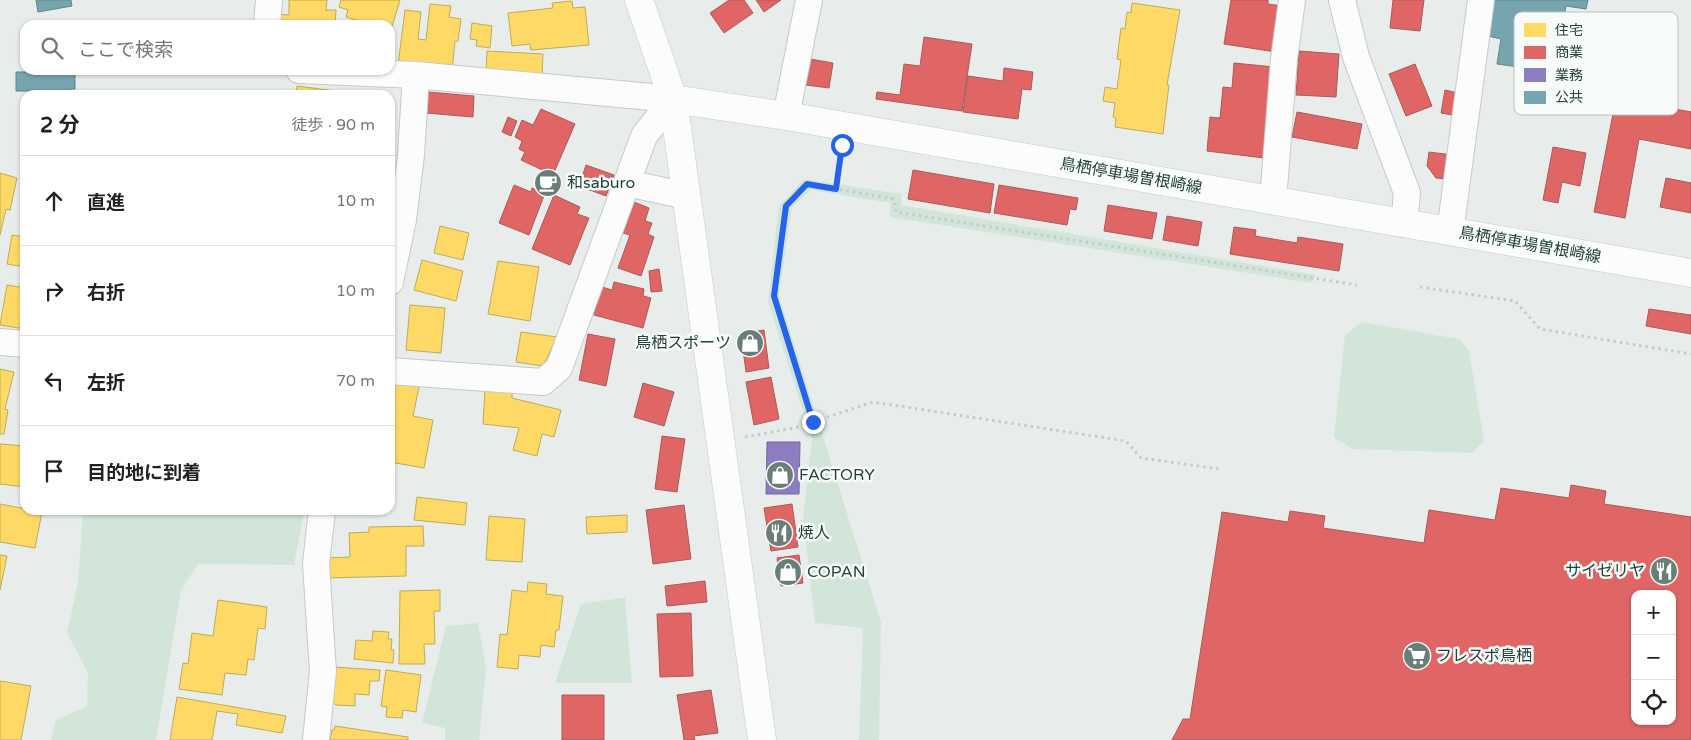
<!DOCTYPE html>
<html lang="ja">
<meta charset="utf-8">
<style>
:root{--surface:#fff;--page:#f6f6f6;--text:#222;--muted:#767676;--line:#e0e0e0}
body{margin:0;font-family:"Varela Round","Noto Sans JP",sans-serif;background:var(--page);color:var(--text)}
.controls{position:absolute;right:15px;bottom:15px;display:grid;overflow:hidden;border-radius:10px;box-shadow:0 1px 4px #0004}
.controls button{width:45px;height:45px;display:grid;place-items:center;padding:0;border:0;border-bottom:1px solid var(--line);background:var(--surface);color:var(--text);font:25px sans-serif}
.stop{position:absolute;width:15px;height:15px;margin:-11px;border:4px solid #2563eb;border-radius:50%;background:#fff}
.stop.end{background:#2563eb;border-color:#fff;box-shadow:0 1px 5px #0008}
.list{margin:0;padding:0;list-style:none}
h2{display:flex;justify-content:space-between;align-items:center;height:65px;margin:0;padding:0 20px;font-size:21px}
h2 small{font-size:16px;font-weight:400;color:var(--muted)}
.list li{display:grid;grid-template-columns:32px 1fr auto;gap:15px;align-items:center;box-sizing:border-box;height:90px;padding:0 20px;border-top:1px solid var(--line)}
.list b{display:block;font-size:19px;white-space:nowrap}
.list em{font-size:16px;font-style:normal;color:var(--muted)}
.icon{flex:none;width:28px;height:28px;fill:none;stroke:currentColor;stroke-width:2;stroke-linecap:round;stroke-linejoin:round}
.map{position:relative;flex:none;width:1691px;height:740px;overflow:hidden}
.search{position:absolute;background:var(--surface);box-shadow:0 1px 4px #0004;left:20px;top:20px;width:375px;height:55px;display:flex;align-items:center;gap:12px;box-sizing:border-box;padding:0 18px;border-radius:15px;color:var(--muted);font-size:19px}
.panel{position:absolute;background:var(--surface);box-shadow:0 1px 4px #0004;left:20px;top:90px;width:375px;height:425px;border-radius:15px}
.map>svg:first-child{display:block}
.green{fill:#d1e6d8}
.homes{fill:#ffd966;stroke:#bdac59}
.shops{fill:#e06666;stroke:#a85b59;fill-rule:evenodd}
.offices{fill:#8e7cc3;stroke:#6e6b9a}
.public{fill:#76a5af;stroke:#5d878c}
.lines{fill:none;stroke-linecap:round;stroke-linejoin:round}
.street-casing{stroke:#c5cac8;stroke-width:28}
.secondary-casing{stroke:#c3cbc8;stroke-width:29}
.path{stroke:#c3ccca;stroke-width:3;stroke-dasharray:2.5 4;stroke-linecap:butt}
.street{stroke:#fcfcfc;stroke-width:26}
.secondary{stroke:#fcfcfc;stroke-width:28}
.route{stroke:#2563eb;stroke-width:6}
.labels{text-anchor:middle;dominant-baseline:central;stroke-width:5;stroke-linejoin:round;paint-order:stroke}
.street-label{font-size:16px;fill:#24423a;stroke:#f7fbf9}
.poi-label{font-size:16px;fill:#24423a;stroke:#f7fbf9;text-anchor:start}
.key{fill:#f7fbf9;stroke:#b8c4c0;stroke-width:1}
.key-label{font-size:14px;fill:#24423a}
</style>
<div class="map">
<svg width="1691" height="740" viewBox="0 0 1691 740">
<rect width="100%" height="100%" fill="#e8edeb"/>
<path class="green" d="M804 179 902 194 901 205 1316 275 1312 283 890 217V203L811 190 792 207 779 296 881 622 879 740H859L863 628 815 623 803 517 812 439 768 302 779 206Z
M1362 322 1459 339 1469 351 1484 441 1472 453 1352 449 1334 437 1345 335Z
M83 510 304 513 294 565 198 564 181 590 156 740H51L56 720 87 706 88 673 67 633 78 582Z
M625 597 632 683H555L581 604Z
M478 623 486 668 479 740H445V728L422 723 446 626Z"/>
<path class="homes" d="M289 0H327L326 10H336L335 25H277V14L289 15Z
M341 0H400L391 30 390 25H373L346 17 348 10 339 7Z
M572 1 573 8 585 7 589 45 531 50 530 44 512 46 508 13 553 8 552 3Z
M1132 3 1180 10 1167 85H1169L1163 134 1115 127 1116 118 1113 117 1115 103 1103 101 1105 87 1117 89 1121 60 1117 59 1121 28 1125 29 1127 12 1131 13Z
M430 4 451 6 449 17 461 19 458 41H455L452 71 398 65 405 10 421 12 418 39 426 40Z
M472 23 492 26 490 48 476 46 477 40 470 39Z
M487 51 543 54 542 75 486 72Z
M297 86 335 91 334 95H296Z
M0 173 17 178 10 210 6 209 0 235Z
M440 226 469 233 463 260 434 253Z
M12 235 25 237V267L7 264Z
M422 260 463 271 456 301 414 290Z
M498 261 539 267 530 321 488 314Z
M7 285 25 288V329L0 325Z
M410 305 445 308 441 353 406 350Z
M521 332 557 337 543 366 516 362Z
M0 369 14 372 5 409 8 410 4 434H0Z
M390 382 419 387 413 416 433 420 424 468 390 462Z
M485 389 512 390V398L561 410 554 437 542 434 537 456 513 450 519 428 483 424Z
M0 444 25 446V487L0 484Z
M417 497 467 503 465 525 414 520Z
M0 504 42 512 35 548 0 542Z
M627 515V532L587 534 586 517Z
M489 516 525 519 522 562 486 560Z
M423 526 424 546H406V576L326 578 325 558 350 557 349 533 369 532V527Z
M0 555 7 556 0 590Z
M528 582 547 584 546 594 563 596 559 630H556L554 647 541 645 540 657 519 655 518 669 497 667 500 634 507 635 512 590 527 592Z
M440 590V611H434L435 644H424L425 664H399L400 591Z
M218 600 267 607 265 629 258 628 254 660 248 659 246 675 225 673 222 695 179 689 183 663 188 664 192 633 213 636Z
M373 631 389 632 388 639H392L391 650H394L393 663 354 659 356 640 372 641Z
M333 667 380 670 379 681H370L369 695 355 694V706L336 705 331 701Z
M386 670 421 675 416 712 403 710 402 718 386 717 387 707 381 706Z
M0 681 31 686 21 740H0Z
M177 697 286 716 282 733 236 725 238 714 217 711 212 740H170Z
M335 726 408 737V740H330L332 730H334Z"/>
<path class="shops" d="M729 0H744L753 13 724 33 710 13Z
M756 0H781L764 12Z
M1231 0H1268V4L1282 6 1276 52 1224 44Z
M1393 0H1424L1420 31 1390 28Z
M924 37 972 44 962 111 876 99 877 92 900 95 904 64 920 66Z
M1299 51 1339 54 1336 97 1296 95Z
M810 59 833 63 829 88 806 85Z
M1234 63 1274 67 1264 158 1207 151 1210 117 1220 118 1223 87 1232 88Z
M1415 64 1432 106 1406 116 1389 74Z
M1004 68 1033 72 1031 90 1022 89 1018 119 963 112 968 76 1003 81Z
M1445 90 1462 94 1458 116 1441 113Z
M428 92 474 96 473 117 426 113Z
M1616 98 1691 112V149L1639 139 1625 218 1594 212Z
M541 109 575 124 553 175 521 160 525 152 519 149 522 141 515 137 522 120 533 125Z
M1297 112 1362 124 1357 149 1292 137Z
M508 117 517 121 511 136 502 132Z
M1553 147 1586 153 1580 186 1562 182 1558 203 1543 200Z
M1429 152 1453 155 1449 179 1436 178 1427 166Z
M586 165 614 175 606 196 579 186Z
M913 170 994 184 990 213 908 199Z
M1666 178 1691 183V213L1660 207Z
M514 185 531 192 532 188 545 193 529 235 499 223Z
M999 185 1078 198 1076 210 1070 209 1067 225 994 213Z
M554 195 580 207 577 214 589 218 570 265 532 249Z
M634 202 649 208 645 221 652 223 648 234 654 237 641 276 618 268 630 235 623 233Z
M1108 205 1157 213 1152 239 1104 231Z
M1167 216 1202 222 1198 246 1163 240Z
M1234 227 1256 230 1255 236 1297 243 1298 237 1343 244 1339 271 1230 254Z
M659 269 662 291 651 292 649 271Z
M614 282 644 289 643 296 651 298 643 328 594 315 602 287 612 290Z
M1649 309 1691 315V334L1646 326Z
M764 330 769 368 746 372 741 334Z
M588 334 615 339 606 386 579 380Z
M771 377 779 419 754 425 746 382Z
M643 383 674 392 664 426 634 417Z
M662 436 685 439 677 492 655 489Z
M1571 485 1606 491 1604 504 1691 517V740H1172L1183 719H1190L1222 512 1288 522 1290 511 1325 516 1323 528 1424 543 1429 510 1495 520 1501 488 1569 498ZM1635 594H1672V721H1635Z
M792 504 798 547 771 551 764 508Z
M684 505 691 559 653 564 646 510Z
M799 555 803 583 781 586 777 558Z
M705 581 707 602 667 606 665 586Z
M691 613 693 676 660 677 657 614Z
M711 690 718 733 694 736 695 740H684L677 695Z
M562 695H604V740H562Z"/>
<path class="offices" d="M767 442H800L799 494H766Z"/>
<path class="public" d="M36 0H71L72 6 38 12Z
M1493 0H1588L1586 9 1566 6 1562 33 1572 34 1567 67 1527 61 1526 68 1497 64 1501 39 1488 36Z
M34 70 75 71V89H70V95H35V91H16V72H34Z"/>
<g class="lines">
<g class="street-casing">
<path id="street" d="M1342 0 1356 57 1407 193 1404 224
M267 25 269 0
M299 70 416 75 673 99 644 136 559 368 543 382 390 371
M786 116 809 0
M627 183 687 196
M1273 201 1284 59 1292 0
M1450 232 1481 0
M390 282 403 220 411 155 416 75
M0 342 25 344
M316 740 323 671 316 564 322 510"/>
</g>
<g class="secondary-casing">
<path id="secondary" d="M639 0 673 99 762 740
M673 99 786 116 1691 273"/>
</g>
<path class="path" d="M836 189 841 151
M1420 287 1515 301 1540 329 1691 354
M813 422 774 296 787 206 807 184 894 199 896 212 1357 285
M745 437 794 428 873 402 1126 441 1141 458 1220 469"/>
<use href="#street" class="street"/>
<use href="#secondary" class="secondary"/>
</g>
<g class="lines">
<path class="route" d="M813 422 774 296 786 206 807 184 836 189 842 145"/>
</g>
<defs>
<g id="cafe-disc" transform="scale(1.4375)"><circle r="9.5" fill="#697e78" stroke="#f7fbf9"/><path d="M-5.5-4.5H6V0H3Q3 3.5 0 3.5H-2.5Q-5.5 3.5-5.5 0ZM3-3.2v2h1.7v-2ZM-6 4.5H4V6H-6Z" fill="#fff"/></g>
<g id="shop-disc" transform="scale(1.4375)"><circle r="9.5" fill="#697e78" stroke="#f7fbf9"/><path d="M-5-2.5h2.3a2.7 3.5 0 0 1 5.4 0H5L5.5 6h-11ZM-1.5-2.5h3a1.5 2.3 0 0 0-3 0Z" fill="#fff"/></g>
<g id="restaurant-disc" transform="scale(1.4375)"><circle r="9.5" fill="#697e78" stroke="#f7fbf9"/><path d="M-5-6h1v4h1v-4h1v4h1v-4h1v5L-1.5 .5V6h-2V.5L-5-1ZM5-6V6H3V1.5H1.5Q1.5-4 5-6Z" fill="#fff"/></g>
<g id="supermarket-disc" transform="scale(1.4375)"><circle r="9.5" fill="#697e78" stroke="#f7fbf9"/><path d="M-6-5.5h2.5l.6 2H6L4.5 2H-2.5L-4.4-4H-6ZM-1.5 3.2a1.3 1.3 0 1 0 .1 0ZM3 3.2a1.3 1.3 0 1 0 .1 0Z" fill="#fff"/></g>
</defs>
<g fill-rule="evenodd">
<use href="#cafe-disc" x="548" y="183"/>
<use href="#shop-disc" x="750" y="343"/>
<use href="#shop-disc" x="780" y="475"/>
<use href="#restaurant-disc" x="779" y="533"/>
<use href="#restaurant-disc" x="1664" y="571"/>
<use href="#shop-disc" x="788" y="572"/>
<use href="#supermarket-disc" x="1417" y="656"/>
</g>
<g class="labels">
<g class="street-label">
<text transform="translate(1131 176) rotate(10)">鳥栖停車場曽根崎線</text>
<text transform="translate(1530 245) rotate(10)">鳥栖停車場曽根崎線</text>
</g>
<g class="poi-label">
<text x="567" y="183">和saburo</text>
<text x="731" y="343" text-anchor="end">鳥栖スポーツ</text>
<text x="799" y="475">FACTORY</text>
<text x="798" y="533">焼人</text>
<text x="1645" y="571" text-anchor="end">サイゼリヤ</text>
<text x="807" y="572">COPAN</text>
<text x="1436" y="656">フレスポ鳥栖</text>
</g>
</g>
<rect x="1514" y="12" width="164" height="103" rx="8" class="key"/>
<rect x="1524" y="23" width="22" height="14" fill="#ffd966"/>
<rect x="1524" y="46" width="22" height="13" fill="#e06666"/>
<rect x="1524" y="68" width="22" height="14" fill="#8e7cc3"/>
<rect x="1524" y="91" width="22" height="13" fill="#76a5af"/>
<g class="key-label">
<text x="1555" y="35">住宅</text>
<text x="1555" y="57">商業</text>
<text x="1555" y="80">業務</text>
<text x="1555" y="102">公共</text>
</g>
</svg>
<div class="controls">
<button>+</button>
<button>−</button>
<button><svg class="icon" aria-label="locate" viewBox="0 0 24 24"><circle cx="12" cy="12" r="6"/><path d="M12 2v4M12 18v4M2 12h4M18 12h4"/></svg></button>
</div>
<div class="stop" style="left:842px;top:145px"></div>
<div class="stop end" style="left:813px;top:422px"></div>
<div class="search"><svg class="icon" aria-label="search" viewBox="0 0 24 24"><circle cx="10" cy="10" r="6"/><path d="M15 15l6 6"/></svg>ここで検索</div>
<section class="panel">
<h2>2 分<small>徒歩 · 90 m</small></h2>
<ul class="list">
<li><svg class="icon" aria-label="ahead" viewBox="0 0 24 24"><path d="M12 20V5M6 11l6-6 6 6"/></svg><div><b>直進</b></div><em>10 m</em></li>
<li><svg class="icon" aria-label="right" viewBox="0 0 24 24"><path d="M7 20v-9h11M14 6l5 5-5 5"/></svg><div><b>右折</b></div><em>10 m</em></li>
<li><svg class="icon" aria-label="left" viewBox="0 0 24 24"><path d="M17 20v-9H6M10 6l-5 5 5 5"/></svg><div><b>左折</b></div><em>70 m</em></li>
<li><svg class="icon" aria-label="arrive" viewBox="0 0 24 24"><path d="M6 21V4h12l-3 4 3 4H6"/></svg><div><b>目的地に到着</b></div></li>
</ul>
</section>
</div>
